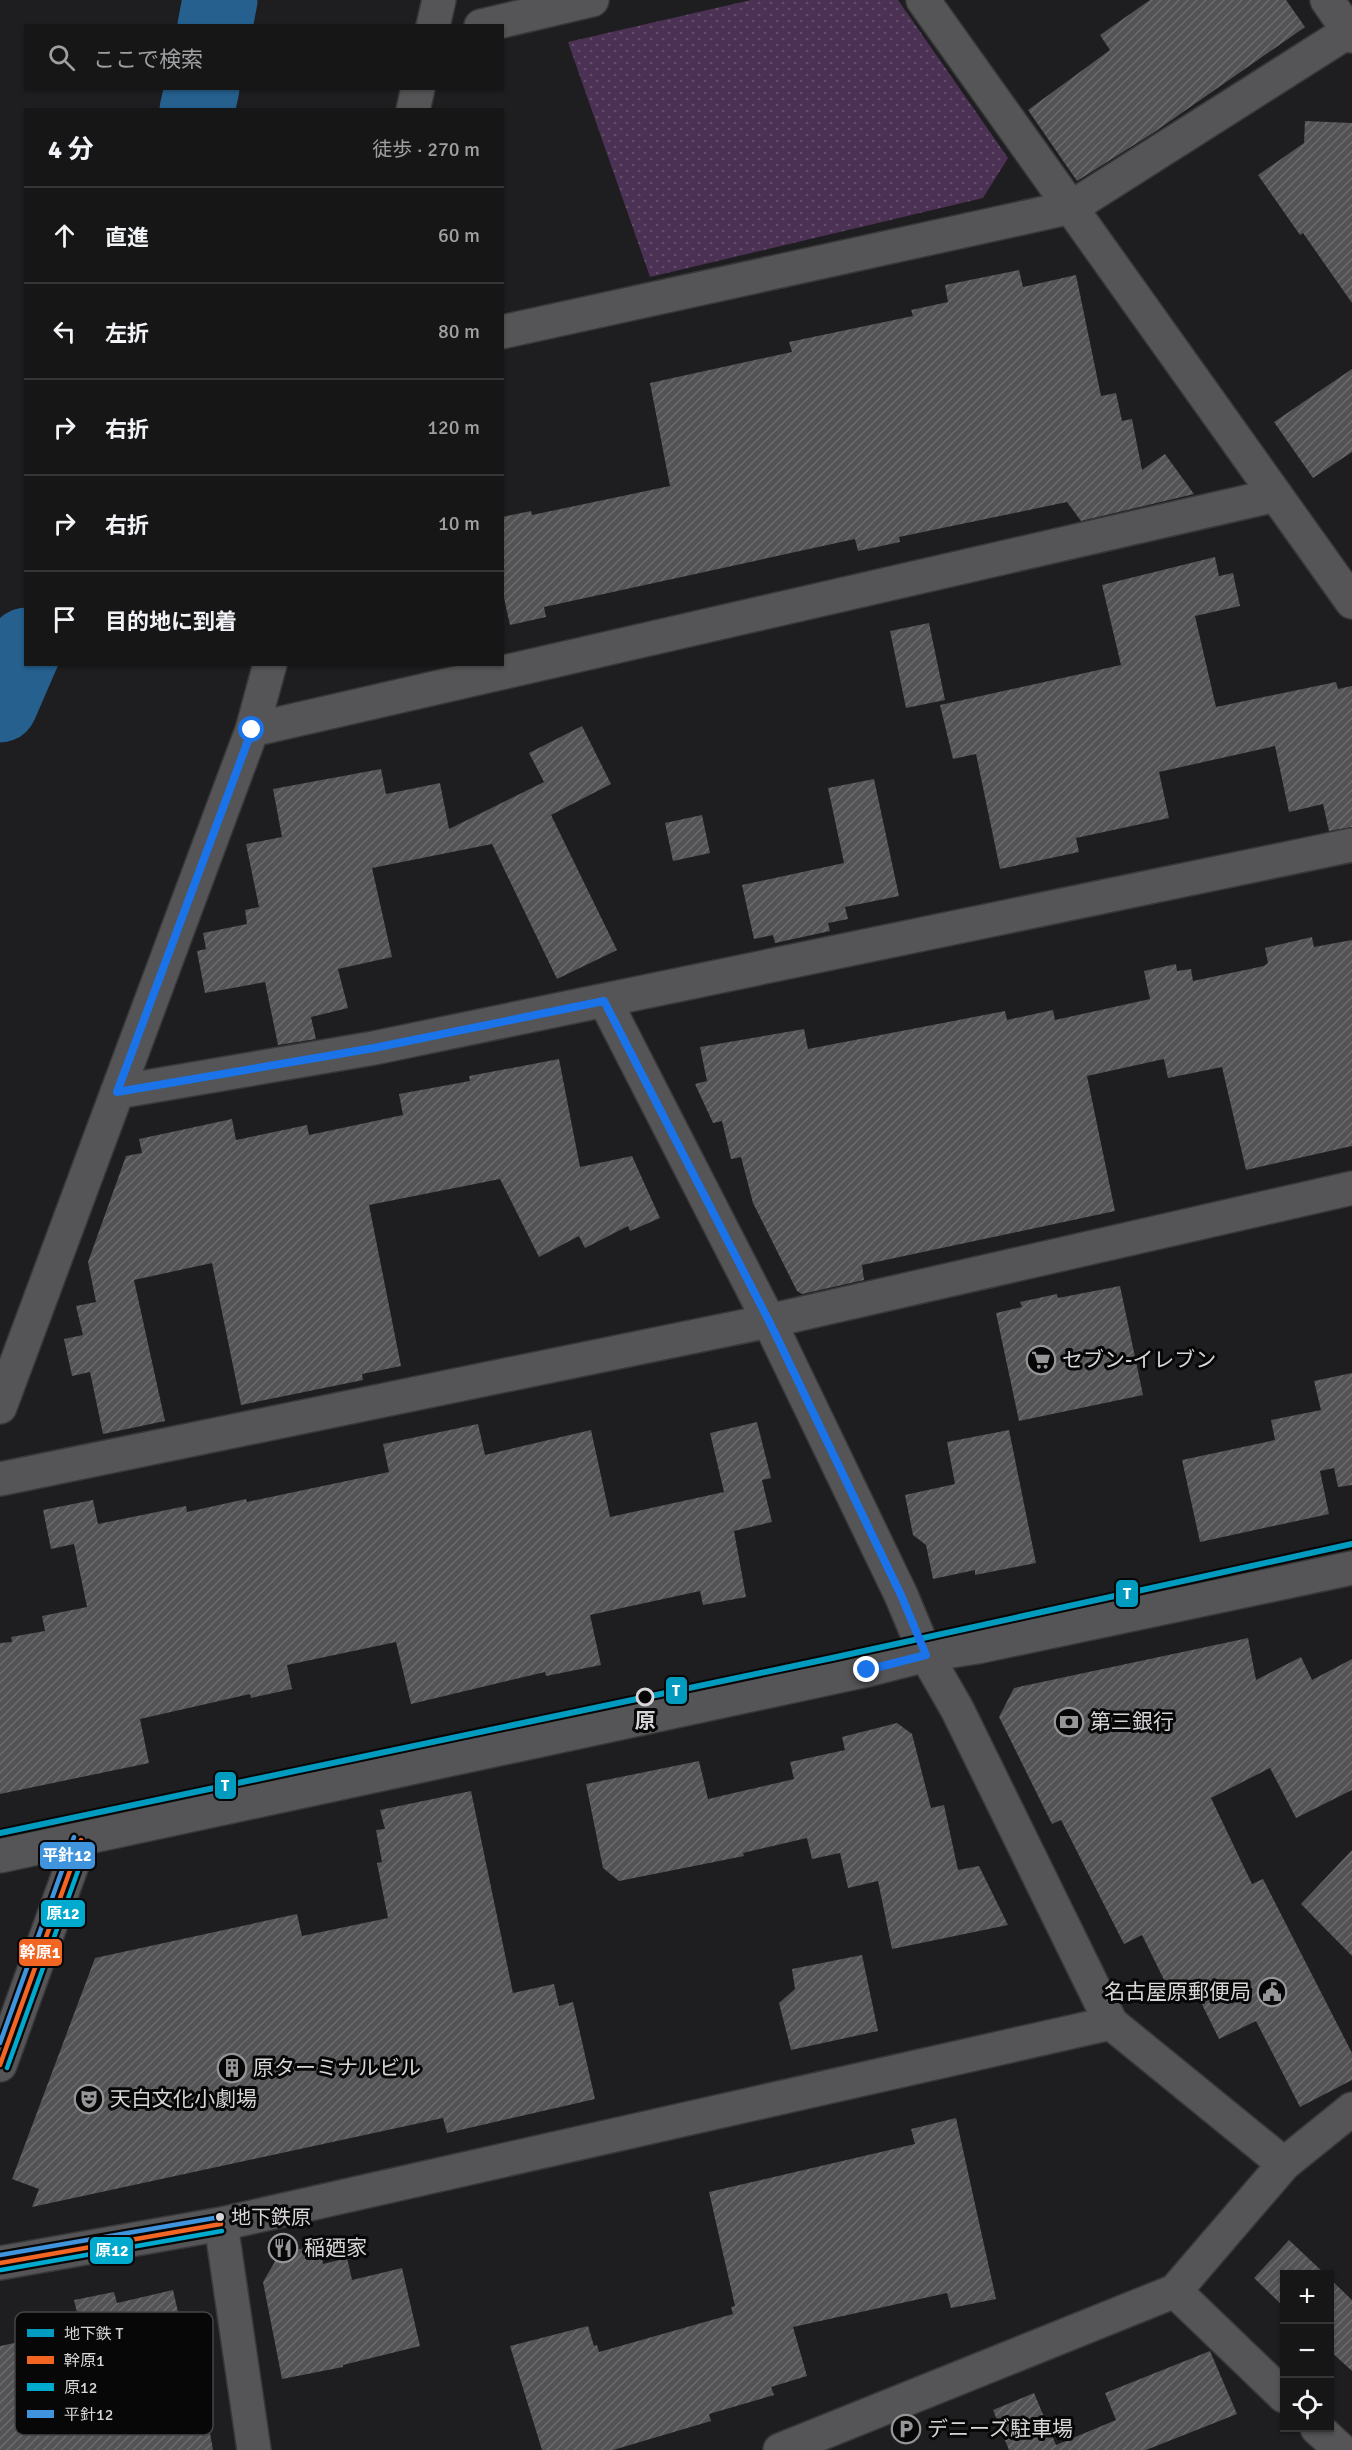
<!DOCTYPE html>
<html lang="ja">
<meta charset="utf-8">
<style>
:root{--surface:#161617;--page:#232324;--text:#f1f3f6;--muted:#9e9fa1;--line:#353536}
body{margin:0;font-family:Signika,"Noto Sans JP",sans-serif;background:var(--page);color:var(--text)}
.controls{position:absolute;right:18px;bottom:18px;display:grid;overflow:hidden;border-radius:0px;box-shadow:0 2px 4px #0004}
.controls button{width:54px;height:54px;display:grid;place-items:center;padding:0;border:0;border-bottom:2px solid var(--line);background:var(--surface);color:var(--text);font:30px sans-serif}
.stop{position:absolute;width:18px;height:18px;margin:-14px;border:4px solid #1a73e8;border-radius:50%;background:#fff}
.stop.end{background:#1a73e8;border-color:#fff;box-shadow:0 2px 6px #0008}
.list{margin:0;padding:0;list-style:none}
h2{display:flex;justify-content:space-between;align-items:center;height:78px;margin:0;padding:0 24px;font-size:26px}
h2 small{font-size:20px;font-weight:400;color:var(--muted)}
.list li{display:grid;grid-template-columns:39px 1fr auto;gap:18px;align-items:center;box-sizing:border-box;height:96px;padding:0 24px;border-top:2px solid var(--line)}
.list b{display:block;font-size:22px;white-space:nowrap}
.list em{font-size:20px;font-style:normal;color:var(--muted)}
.icon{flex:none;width:33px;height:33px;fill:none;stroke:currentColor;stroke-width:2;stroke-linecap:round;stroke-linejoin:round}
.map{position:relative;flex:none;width:1352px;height:2450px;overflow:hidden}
.search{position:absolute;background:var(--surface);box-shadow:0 2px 4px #0004;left:24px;top:24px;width:480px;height:66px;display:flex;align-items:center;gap:15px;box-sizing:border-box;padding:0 21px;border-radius:0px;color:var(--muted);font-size:22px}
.panel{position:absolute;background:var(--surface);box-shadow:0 2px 4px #0004;left:24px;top:108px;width:480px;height:558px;border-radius:0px}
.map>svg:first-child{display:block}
.green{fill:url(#green-dots)}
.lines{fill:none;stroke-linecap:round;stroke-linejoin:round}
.river{stroke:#25608f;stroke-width:75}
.building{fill:url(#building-hatch)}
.minor-casing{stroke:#393839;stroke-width:36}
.minor{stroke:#555456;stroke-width:33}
.bus-1-casing{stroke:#080708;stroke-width:9}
.bus-2-casing{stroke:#080708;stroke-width:9}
.bus-3-casing{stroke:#080708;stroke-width:9}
.bus-1{stroke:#f26522;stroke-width:4.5}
.bus-2{stroke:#00a9ce;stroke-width:4.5}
.bus-3{stroke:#4094de;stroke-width:4.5}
.metro-1-casing{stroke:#080708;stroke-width:10}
.metro-1{stroke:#009bbf;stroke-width:6}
.route{stroke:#1a73e8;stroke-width:8}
.stop-dot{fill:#080708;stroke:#d7d5d7;stroke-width:3}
.bus-dot{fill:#d7d5d7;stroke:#080708;stroke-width:2}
.labels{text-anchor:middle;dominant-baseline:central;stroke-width:6;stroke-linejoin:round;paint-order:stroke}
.bus-label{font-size:20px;fill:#d7d5d7;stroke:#080708;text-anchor:start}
.poi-label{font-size:21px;fill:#d7d5d7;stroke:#080708;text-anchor:start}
.stop-label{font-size:21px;font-weight:bold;fill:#d7d5d7;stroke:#080708}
.key{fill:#080708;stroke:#464546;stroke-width:1.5}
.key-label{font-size:16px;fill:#d7d5d7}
.line-badge{stroke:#080708;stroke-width:2}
.badge-label{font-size:16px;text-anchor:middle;font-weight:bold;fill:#fff}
</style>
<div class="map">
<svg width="1352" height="2450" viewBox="0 0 1352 2450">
<defs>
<pattern id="green-dots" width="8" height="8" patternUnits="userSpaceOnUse" patternTransform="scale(1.5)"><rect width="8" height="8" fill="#4b3153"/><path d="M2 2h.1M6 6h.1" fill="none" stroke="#644e6b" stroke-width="1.8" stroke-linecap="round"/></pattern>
<pattern id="building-hatch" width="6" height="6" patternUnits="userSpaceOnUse" patternTransform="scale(1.5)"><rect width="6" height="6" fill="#535254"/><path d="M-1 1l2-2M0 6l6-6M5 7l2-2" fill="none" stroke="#6b6a6c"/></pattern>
</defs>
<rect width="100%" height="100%" fill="#1e1d1f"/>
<path class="green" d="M751 0H898L1008 158 983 198 650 277 568 42Z"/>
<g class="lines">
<path class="river" d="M215 26 220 0
M197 110 202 88
M0 705 26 645"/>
</g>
<path class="building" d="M1150 0H1286L1305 27 1153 133 1077 181 1028 110 1110 50 1100 35Z
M1305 121 1352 123V303L1303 233 1300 235 1258 175 1304 143Z
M1019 270 1023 287 1076 275 1101 396 1116 393 1122 421 1132 419 1142 470 1165 454 1194 494 1081 521 1067 502 899 537 900 542 858 551 855 539 544 607 546 617 510 625 502 589V517L531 511 532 515 670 486 650 383 792 352 789 342 913 316 911 310 948 302 945 285Z
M1352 369V452L1313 478 1274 422Z
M1215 557 1219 576 1233 573 1240 606 1195 616 1216 707 1336 682 1338 689 1352 686V827L1329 831 1323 804 1289 812 1275 746 1159 772 1169 818 1076 838 1079 852 1000 869 976 754 953 759 940 705 1121 665 1102 585Z
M929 623 945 700 906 708 890 631Z
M582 726 611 784 551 815 617 950 557 979 492 844 372 868 392 957 338 969 348 1008 311 1017 316 1039 278 1045 265 982 205 993 197 951 206 949 203 933 247 924 245 910 259 907 246 844 282 837 273 789 381 769 386 794 440 783 449 829 544 782 529 753Z
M874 779 899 896 845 907 848 919 828 923 830 931 775 943 773 935 754 939 742 885 844 863 828 788Z
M702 815 710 853 673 861 665 823Z
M1312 937 1314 947 1352 940V1146L1246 1170 1222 1067 1168 1078 1164 1059 1087 1076 1115 1211 862 1265 864 1280 802 1294 797 1291 753 1203 741 1157 731 1159 722 1121 713 1123 695 1084 707 1081 700 1047 804 1029 808 1049 1005 1011 1007 1020 1053 1010 1055 1020 1150 999 1144 971 1176 964 1177 971 1191 969 1193 981 1264 966 1268 963 1265 948Z
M559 1059 580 1167 632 1156 660 1218 630 1231 628 1226 585 1248 579 1236 539 1257 500 1179 369 1205 401 1366 362 1374 363 1380 241 1405 212 1263 134 1280 165 1421 103 1434 90 1372 72 1376 64 1339 83 1335 76 1306 96 1302 88 1262 126 1156 142 1153 139 1139 232 1119 236 1140 307 1125 309 1135 403 1115 399 1094 470 1081 469 1076Z
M1120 1286 1143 1395 1019 1421 996 1313 1022 1307 1020 1302 1057 1294 1058 1298Z
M1352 1373V1485L1338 1487 1334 1468 1320 1471 1329 1514 1200 1542 1182 1460 1275 1440 1271 1420 1321 1410 1314 1381Z
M757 1422 771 1478 762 1480 772 1522 734 1531 746 1597 703 1605 700 1591 590 1615 601 1665 546 1676 545 1672 411 1704 396 1642 287 1665 292 1689 251 1698 250 1694 140 1719 149 1763 0 1794V1643L12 1642 11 1637 45 1631 42 1616 87 1607 74 1544 51 1549 43 1510 93 1500 98 1524 186 1506 187 1512 246 1499 247 1502 389 1472 383 1444 478 1424 485 1455 591 1430 610 1517 724 1492 710 1433Z
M1009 1430 1036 1563 975 1575V1570L933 1579 926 1545 913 1535 905 1495 955 1484 947 1442Z
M1248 1638 1256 1680 1301 1657 1312 1680 1352 1659V1790L1296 1818 1270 1768 1211 1798 1252 1884 1263 1879 1352 2053V2080L1300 2107 1256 2021 1219 2039 1192 1984 1171 1994 1142 1935 1124 1944 1061 1820 1052 1824 999 1717 1014 1688Z
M897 1723 912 1734 931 1808 944 1805 958 1870 979 1866 1008 1925 892 1949 878 1881 848 1888 840 1853 812 1859 807 1838 743 1853 744 1856 619 1881 603 1868 586 1784 699 1761 708 1799 794 1779 790 1762 845 1750 842 1737Z
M471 1791 513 1993 554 1984 559 2006 573 2002 595 2099 447 2133 443 2118 32 2207 39 2189 12 2179 95 1958 297 1914 302 1936 388 1918 377 1863 382 1862 376 1830 385 1829 380 1810Z
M1352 1850V1956L1301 1904Z
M862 1955 878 2031 791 2050 779 2003 795 1989 792 1969Z
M956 2118 996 2299 951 2308 947 2293 793 2327 807 2376 771 2387 774 2395 709 2414 711 2421 613 2450H542L510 2346 588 2326 594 2346 597 2345 599 2352 733 2314 731 2307 735 2306 709 2192 915 2144 911 2129Z
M1289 2240 1325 2274H1284V2307L1254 2278Z
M320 2245 323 2264 347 2258 352 2280 402 2268 420 2346 343 2365V2367L282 2379 263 2282 280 2253Z
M1329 2278 1352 2300V2371L1329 2350Z
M173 2290 201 2412 206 2411 213 2450H0V2346L81 2329 74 2300 114 2292 117 2303Z
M1210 2351 1237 2414 1146 2450H1009L993 2410 1034 2393 1056 2445 1116 2420 1105 2393Z"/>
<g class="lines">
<g class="minor-casing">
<path id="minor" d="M923 0 1352 602
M1327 0 1352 36
M433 26 439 0
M481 26 592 0
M413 110 418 88
M502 332 1072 207 1349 31
M252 730 1276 495
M605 1001 769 1321 901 1595 926 1655 957 1709 1111 2023 1284 2164 1175 2291 780 2450
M117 1092 374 1048 1352 845
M0 1407 252 730 270 664
M0 1479 769 1321 1352 1188
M0 1856 867 1670 926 1655 977 1647 1352 1568
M0 2065 81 1840
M1284 2164 1352 2109
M221 2224 254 2450
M0 2263 221 2224 1111 2023
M1175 2291 1284 2396
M1317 2428 1341 2450"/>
</g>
<use href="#minor" class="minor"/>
<g class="bus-1-casing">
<path id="bus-1" d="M0 2065 81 1840
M0 2263 221 2224"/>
</g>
<g class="bus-2-casing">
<path id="bus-2" d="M7 2068 88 1843
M1 2270 222 2231"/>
</g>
<g class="bus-3-casing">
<path id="bus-3" d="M0 2043 74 1837
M0 2255 220 2217"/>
</g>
<use href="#bus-1" class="bus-1"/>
<use href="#bus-2" class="bus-2"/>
<use href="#bus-3" class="bus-3"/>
<g class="metro-1-casing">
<path id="metro-1" d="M0 1833 832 1658 1352 1544"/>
</g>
<use href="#metro-1" class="metro-1"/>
</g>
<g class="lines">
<path class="route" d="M252 730 117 1092 374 1048 604 1001 769 1321 901 1595 926 1655 867 1670"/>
</g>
<defs>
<g id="supermarket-ring" transform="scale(1.5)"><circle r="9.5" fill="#080708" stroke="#969597" stroke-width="1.5"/><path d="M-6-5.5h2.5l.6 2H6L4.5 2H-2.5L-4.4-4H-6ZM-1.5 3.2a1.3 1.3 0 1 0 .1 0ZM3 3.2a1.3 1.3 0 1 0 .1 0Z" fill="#969597"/></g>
<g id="bank-ring" transform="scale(1.5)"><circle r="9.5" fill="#080708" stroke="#969597" stroke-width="1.5"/><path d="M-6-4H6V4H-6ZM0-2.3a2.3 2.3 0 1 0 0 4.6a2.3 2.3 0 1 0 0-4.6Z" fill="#969597"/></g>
<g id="civic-ring" transform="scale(1.5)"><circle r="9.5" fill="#080708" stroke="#969597" stroke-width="1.5"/><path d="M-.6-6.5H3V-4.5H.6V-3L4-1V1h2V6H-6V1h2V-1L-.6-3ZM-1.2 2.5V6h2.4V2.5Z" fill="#969597"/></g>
<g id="building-ring" transform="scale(1.5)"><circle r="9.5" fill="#080708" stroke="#969597" stroke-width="1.5"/><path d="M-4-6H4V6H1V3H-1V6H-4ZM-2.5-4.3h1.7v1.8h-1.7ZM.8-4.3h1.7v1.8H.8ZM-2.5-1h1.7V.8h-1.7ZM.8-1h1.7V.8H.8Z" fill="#969597"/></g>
<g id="theatre-ring" transform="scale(1.5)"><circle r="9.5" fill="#080708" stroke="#969597" stroke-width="1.5"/><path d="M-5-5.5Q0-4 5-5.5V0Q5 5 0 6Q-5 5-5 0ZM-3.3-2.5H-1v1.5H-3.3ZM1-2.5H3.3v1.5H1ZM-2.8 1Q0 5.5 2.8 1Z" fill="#969597"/></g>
<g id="restaurant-ring" transform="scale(1.5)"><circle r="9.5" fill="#080708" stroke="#969597" stroke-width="1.5"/><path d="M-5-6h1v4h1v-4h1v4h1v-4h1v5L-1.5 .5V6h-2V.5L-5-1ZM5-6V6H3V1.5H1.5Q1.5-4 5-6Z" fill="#969597"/></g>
<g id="parking-ring" transform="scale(1.5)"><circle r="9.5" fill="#080708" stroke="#969597" stroke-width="1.5"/><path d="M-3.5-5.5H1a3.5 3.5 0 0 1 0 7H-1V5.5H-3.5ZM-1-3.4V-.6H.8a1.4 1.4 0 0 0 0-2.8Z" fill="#969597"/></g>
</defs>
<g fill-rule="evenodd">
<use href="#supermarket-ring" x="1041" y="1360"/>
<use href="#bank-ring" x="1069" y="1722"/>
<use href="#civic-ring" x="1272" y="1992"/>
<use href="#building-ring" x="232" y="2068"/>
<use href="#theatre-ring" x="89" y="2099"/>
<use href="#restaurant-ring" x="283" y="2248"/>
<use href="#parking-ring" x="906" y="2429"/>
</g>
<circle class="stop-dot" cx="645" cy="1697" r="8"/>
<circle class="bus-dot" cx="220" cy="2217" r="5"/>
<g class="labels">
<g class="bus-label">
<text x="231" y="2217">地下鉄原</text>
</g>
<g class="poi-label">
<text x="1062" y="1360">セブン-イレブン</text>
<text x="1090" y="1722">第三銀行</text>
<text x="1251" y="1992" text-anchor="end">名古屋原郵便局</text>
<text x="253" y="2068">原ターミナルビル</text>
<text x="110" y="2099">天白文化小劇場</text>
<text x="304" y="2248">稲廼家</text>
<text x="927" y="2429">デニーズ駐車場</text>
</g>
<g class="stop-label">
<text x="645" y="1721">原</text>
</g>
</g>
<rect x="15" y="2312" width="198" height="123" rx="9" class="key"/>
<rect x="27" y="2329" width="27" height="8" fill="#009bbf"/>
<rect x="27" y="2356" width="27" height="8" fill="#f26522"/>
<rect x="27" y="2383" width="27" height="8" fill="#00a9ce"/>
<rect x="27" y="2410" width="27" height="8" fill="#4094de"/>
<g class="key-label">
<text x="64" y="2339">地下鉄 T</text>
<text x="64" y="2366">幹原1</text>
<text x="64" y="2393">原12</text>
<text x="64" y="2420">平針12</text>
</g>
<g class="line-badge">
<rect x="1115" y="1579" width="24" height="29" rx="6" fill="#009bbf"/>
<rect x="665" y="1676" width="23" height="29" rx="6" fill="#009bbf"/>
<rect x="214" y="1771" width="23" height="29" rx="6" fill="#009bbf"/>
<rect x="39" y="1841" width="57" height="29" rx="6" fill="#4094de"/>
<rect x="40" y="1899" width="46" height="29" rx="6" fill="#00a9ce"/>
<rect x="18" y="1938" width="45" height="29" rx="6" fill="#f26522"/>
<rect x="89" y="2236" width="45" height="29" rx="6" fill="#00a9ce"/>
</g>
<g class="badge-label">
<text x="1127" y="1599">T</text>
<text x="676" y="1696">T</text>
<text x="225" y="1791">T</text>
<text x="67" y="1861">平針12</text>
<text x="63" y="1919">原12</text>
<text x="40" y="1958">幹原1</text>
<text x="112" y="2256">原12</text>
</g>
</svg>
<div class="controls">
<button>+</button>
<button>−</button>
<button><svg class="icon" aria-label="locate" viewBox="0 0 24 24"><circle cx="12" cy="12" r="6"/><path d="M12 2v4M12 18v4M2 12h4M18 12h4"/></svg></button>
</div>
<div class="stop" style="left:252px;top:730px"></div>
<div class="stop end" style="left:867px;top:1670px"></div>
<div class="search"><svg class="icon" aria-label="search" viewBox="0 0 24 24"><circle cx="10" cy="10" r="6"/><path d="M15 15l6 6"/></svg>ここで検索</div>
<section class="panel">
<h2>4 分<small>徒歩 · 270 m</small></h2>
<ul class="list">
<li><svg class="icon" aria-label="ahead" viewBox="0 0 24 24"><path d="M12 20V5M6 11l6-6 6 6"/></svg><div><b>直進</b></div><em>60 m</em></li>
<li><svg class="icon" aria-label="left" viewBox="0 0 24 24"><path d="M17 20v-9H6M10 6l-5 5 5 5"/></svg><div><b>左折</b></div><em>80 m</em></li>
<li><svg class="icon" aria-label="right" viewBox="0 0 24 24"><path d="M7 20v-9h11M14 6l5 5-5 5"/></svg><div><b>右折</b></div><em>120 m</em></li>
<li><svg class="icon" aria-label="right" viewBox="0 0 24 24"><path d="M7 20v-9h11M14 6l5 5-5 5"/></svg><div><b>右折</b></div><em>10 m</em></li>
<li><svg class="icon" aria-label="arrive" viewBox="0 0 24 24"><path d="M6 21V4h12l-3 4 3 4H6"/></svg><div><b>目的地に到着</b></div></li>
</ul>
</section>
</div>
